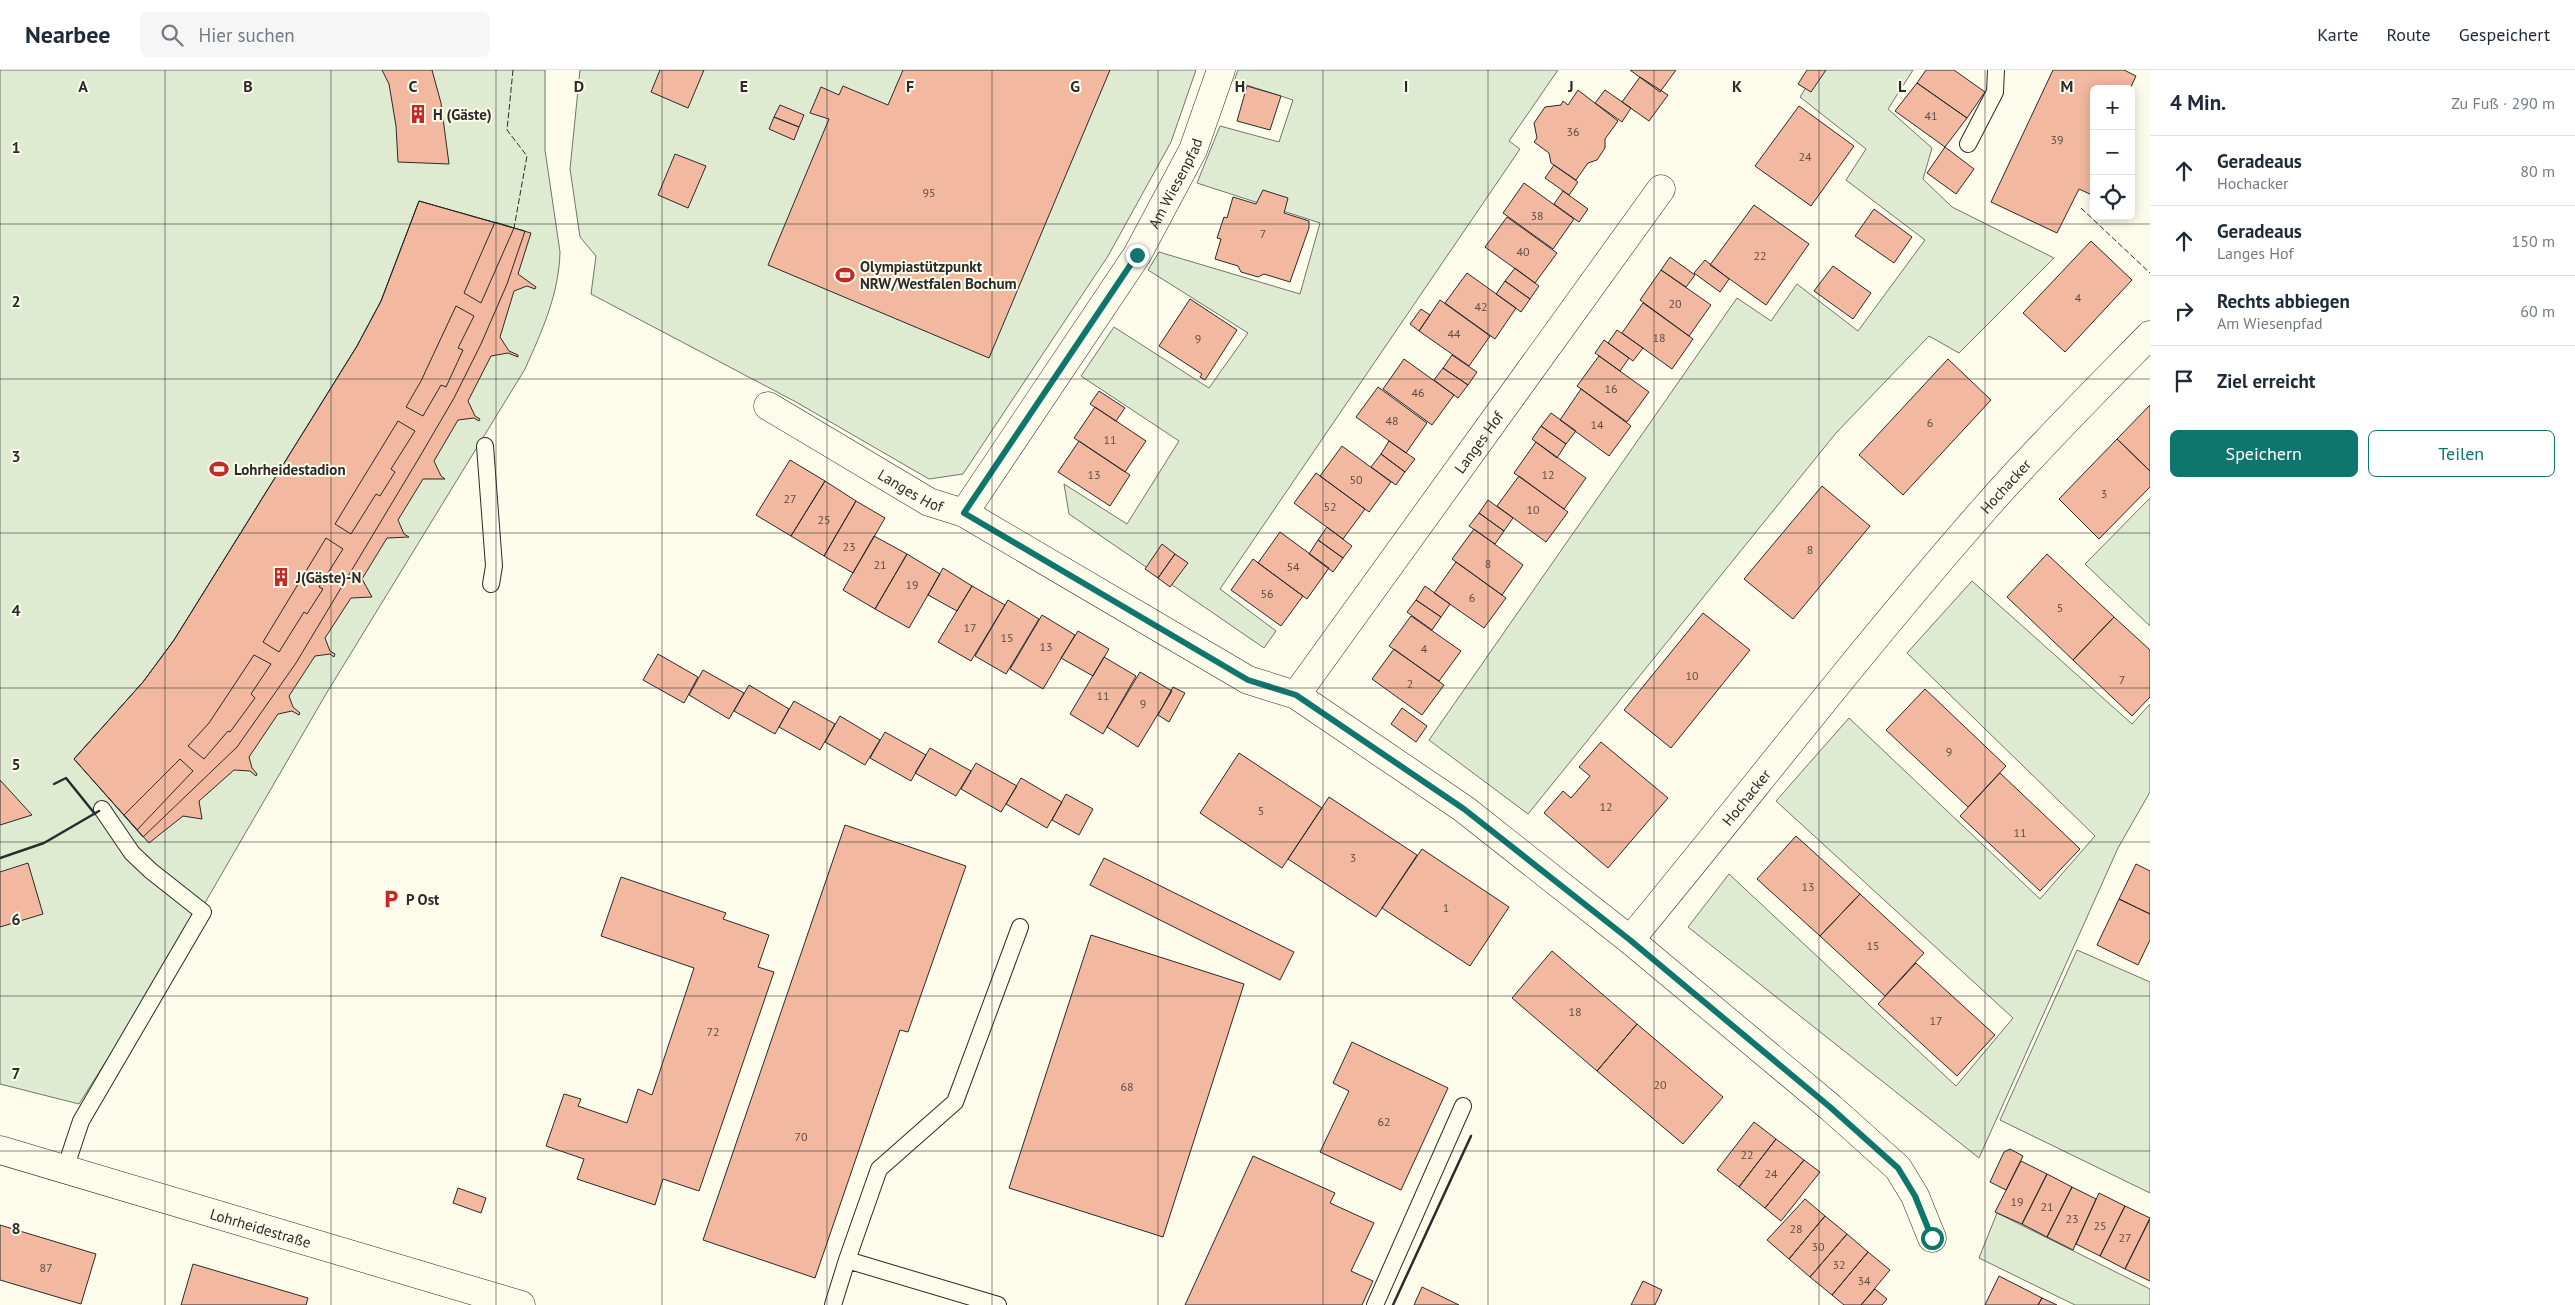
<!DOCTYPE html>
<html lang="de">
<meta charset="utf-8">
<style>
:root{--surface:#fff;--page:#f6f6f7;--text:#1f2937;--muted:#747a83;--line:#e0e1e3;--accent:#0f766e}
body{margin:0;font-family:"PT Sans",sans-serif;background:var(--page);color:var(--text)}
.controls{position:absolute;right:15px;top:15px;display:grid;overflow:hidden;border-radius:8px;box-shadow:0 2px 12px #0003}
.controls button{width:45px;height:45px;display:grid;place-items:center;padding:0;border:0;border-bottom:1px solid var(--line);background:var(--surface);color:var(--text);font:25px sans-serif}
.stop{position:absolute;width:15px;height:15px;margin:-11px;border:4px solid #0f766e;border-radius:50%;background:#fff}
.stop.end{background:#0f766e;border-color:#fff;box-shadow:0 1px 5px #0008}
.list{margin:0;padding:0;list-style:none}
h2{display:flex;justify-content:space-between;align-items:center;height:65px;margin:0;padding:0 20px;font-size:21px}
h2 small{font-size:16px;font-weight:400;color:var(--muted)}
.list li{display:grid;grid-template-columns:32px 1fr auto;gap:15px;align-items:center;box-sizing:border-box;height:70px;padding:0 20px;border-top:1px solid var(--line)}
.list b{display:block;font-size:19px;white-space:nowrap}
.list p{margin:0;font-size:16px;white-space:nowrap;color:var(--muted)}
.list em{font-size:16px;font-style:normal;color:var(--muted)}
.actions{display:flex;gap:10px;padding:15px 20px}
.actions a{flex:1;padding:11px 0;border:1px solid var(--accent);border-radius:8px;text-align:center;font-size:18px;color:var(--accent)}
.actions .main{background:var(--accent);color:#fff}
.icon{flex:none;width:28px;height:28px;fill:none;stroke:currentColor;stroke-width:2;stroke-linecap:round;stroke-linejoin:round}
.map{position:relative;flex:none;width:2150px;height:1235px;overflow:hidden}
header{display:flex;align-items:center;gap:30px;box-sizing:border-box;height:70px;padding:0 25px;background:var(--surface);border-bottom:1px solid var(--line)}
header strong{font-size:24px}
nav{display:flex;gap:28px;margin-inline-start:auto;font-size:18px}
.search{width:350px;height:45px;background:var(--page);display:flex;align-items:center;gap:12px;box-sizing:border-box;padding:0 18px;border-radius:8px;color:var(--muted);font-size:19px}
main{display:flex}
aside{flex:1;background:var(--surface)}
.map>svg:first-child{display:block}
.green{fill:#deebd1;stroke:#74746e}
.building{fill:#f2b8a0;stroke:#2b2b2b}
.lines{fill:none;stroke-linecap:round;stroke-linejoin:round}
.service-casing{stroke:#2b2b2b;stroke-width:18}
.minor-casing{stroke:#2b2b2b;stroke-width:29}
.tertiary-casing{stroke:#2b2b2b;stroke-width:29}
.service{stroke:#fdfbea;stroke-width:16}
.minor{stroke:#fdfbea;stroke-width:28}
.tertiary{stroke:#fdfbea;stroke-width:28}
.fence{stroke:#2b2b2b;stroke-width:1;stroke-dasharray:6 2.5;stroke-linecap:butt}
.wall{stroke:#2b2b2b;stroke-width:2.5}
.route{stroke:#0f766e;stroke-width:6}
.grid{fill:none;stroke:#2b2b2b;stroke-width:1;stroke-opacity:0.55}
.labels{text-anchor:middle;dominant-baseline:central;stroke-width:4;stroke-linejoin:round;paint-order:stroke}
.number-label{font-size:12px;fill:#5d4e48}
.poi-label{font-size:15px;font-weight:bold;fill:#2b2b2b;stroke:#fdfbea;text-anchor:start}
.street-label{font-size:15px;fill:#2b2b2b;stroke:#fdfbea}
.grid-label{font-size:16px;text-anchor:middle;font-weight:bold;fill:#2b2b2b;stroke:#fdfbea;stroke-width:4;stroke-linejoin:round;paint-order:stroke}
</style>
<header>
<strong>Nearbee</strong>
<div class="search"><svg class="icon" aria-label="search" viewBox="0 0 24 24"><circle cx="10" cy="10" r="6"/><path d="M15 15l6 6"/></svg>Hier suchen</div>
<nav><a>Karte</a><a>Route</a><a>Gespeichert</a></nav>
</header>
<main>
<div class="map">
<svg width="2150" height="1235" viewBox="0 0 2150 1235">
<rect width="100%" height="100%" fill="#fdfbea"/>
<path class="green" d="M0 0H545V80L560 182C559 224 542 261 525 299L326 624 195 850 79 1034 0 1014Z
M580 0H1196L1171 72 1108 186 963 404 929 409 796 332 591 224 596 186 580 167 570 99Z
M1238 0H1558L1509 71 1520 79 1220 519 1276 561 1264 578 1069 444 1064 414 1127 454 1179 371 1081 306 1114 257 1209 318 1248 263 1148 200 1159 182 1300 224 1320 153 1197 113 1220 56 1279 72 1293 30 1234 11Z
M1817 0H1913L1888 39 1932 78 1923 109 1952 137 2054 188 1959 283 1929 266 1836 363 1528 744 1429 670 1737 228 1771 251 1797 214 1858 261 1925 170 1846 110 1866 79 1800 27Z
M2150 428V556L2085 494Z
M1972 511 2132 654 2150 634V722L2118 778 1979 1088 1688 857 1729 804 1956 1016 2013 948 1776 731 1849 648 2040 829 2095 766 1907 583Z
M2077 880 2150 912V1123L2000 1050Z
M1997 1143 2150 1219V1235H2075L1979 1188Z"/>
<path class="building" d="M382 0H432L441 33 449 94 398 92 396 56 389 14Z
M660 0H704L688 38 651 22Z
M903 0H1110L989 288 768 195 829 49 810 43 821 17 839 25 843 16 888 35Z
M1630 0H1676L1660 22Z
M1807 0H1826L1811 22 1798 14Z
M1926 0H1954L1985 22 1967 48 1917 13Z
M2053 0H2124L2136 6 2130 19H2094V126L2079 119 2057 163 1991 132Z
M1640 7 1668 25 1649 51 1622 32Z
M1917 13 1967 48 1945 77 1895 41Z
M1247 16 1281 26 1270 60 1237 51Z
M1578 20 1618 51 1605 69V78L1597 90 1588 93 1576 110 1551 93 1549 83 1534 72 1537 68 1534 53 1545 37 1561 35 1563 31 1568 35Z
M1605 20 1631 38 1622 52 1595 33Z
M780 35 804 45 799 57 774 47Z
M1799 36 1854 76 1811 136 1755 96Z
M774 47 799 57 794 70 769 59Z
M1945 77 1974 99 1956 124 1927 103Z
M675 84 706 96 688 138 658 125Z
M1554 95 1578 112 1569 125 1545 108Z
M1524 113 1574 149 1553 179 1503 143Z
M1263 120 1288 128 1284 143 1309 151V158L1290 212 1264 204 1258 207 1241 202 1238 196 1215 189 1221 169 1217 168 1224 147 1227 148 1233 127 1256 134Z
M1563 121 1588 139 1579 152 1554 134Z
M419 131 531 163 518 204 536 217 535 219 527 216 514 221 500 267 509 281 518 285V287L508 283 491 286 468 331 475 346 480 349 479 351 474 348 458 350 434 391 441 406 445 409H423L398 450 404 464 409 467 387 468 362 509 372 527 351 528 325 568 330 581 335 584 334 587 330 584 315 586 289 626 293 637 300 643 299 645 292 641 278 644 249 687 252 698 257 704 256 706 250 701 234 700 199 731 202 749 183 746 149 773 74 689 143 612 174 570 357 276 381 231Z
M419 131 525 161 507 214 481 274 454 328 419 388 296 593 237 677 143 767 74 689 143 612 174 570 357 276 381 231Z
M1754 135 1809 174 1766 235 1710 195Z
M1874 139 1912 167 1894 193 1855 166Z
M1507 147 1557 183 1535 213 1485 177Z
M495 152 514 158 481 233 464 223Z
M2091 171 2132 210 2065 282 2023 243Z
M1670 187 1695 205 1686 217 1661 200Z
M1705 190 1729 209 1720 222 1694 203Z
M1833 196 1871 223 1853 249 1814 221Z
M1515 198 1539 216 1530 229 1505 211Z
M1661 200 1711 235 1689 266 1640 230Z
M1467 203 1516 238 1495 269 1445 233Z
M1505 211 1530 229 1521 242 1496 224Z
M1190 229 1237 260 1205 310 1200 307 1202 304 1159 276Z
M1440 230 1490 266 1469 296 1419 261Z
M1643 233 1693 269 1672 299 1622 263Z
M456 236 474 246 458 278 463 280 446 317 441 315 423 346 406 337 421 311Z
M1421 239 1430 245 1419 261 1410 254Z
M1617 260 1643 278 1633 291 1608 273Z
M1604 270 1629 288 1620 301 1595 283Z
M1452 285 1477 302 1468 315 1443 298Z
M1599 286 1649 322 1627 352 1577 316Z
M1404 289 1454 325 1432 355 1383 319Z
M1948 289 1991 330 1903 425 1859 385Z
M1443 298 1468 315 1458 328 1434 310Z
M1378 317 1427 353 1406 383 1356 347Z
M1581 319 1631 356 1609 386 1560 350Z
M1099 321 1125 338 1116 351 1090 334Z
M2150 335V401L2117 369Z
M1095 337 1146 371 1125 402 1074 368Z
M1551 343 1576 361 1566 374 1541 356Z
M398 351 415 361 391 399 395 402 380 426 376 424 351 464 335 454Z
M1541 356 1566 374 1557 388 1532 369Z
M2117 369 2150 401V417L2099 469 2059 429Z
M1079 371 1130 405 1110 436 1058 402Z
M1389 371 1415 389 1405 402 1381 384Z
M1536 372 1586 408 1564 439 1514 403Z
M1342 376 1391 412 1369 442 1320 406Z
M1381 384 1405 402 1396 415 1371 397Z
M790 390 825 411 791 466 756 445Z
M1316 403 1365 439 1343 469 1294 433Z
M1519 406 1568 442 1546 472 1497 436Z
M825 411 856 431 824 486 791 466Z
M1822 416 1870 456 1793 549 1744 509Z
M1488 430 1513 448 1504 461 1479 443Z
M856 431 885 448 853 503 824 486Z
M1479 443 1504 461 1495 474 1469 456Z
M1327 457 1352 476 1343 488 1318 470Z
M1474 459 1523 495 1502 525 1452 489Z
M1280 462 1329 498 1307 529 1258 493Z
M874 466 907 484 875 539 843 520Z
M326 468 343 479 319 517 323 519 307 544 304 542 279 582 263 572Z
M1318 470 1343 488 1333 502 1309 484Z
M1162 474 1175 484 1158 508 1145 499Z
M907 484 940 504 909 558 875 539Z
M1175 484 1188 493 1170 517 1158 508Z
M2047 484 2114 547 2073 590 2007 527Z
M1253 489 1303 526 1281 556 1231 520Z
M1456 492 1506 528 1484 558 1434 523Z
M943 498 972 516 957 541 928 525Z
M972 516 1005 535 971 591 938 572Z
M1425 516 1450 534 1441 547 1416 530Z
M1008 530 1039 549 1006 604 975 586Z
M1416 530 1441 547 1432 560 1407 542Z
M1703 543 1750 580 1671 678 1624 640Z
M1042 545 1075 565 1043 619 1010 599Z
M1411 546 1461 581 1439 611 1389 576Z
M2114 547 2150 580V627L2132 646 2073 590Z
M1078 561 1109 579 1093 606 1061 588Z
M1394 579 1444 615 1422 645 1372 609Z
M658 584 698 607 684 633 643 610Z
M254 585 271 594 251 624 255 628 230 662 228 661 204 689 188 676 209 653Z
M1104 587 1136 606 1103 664 1070 644Z
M703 600 744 623 729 649 689 625Z
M1140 602 1172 621 1138 677 1107 657Z
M749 615 789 639 775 664 734 641Z
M1173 617 1185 623 1169 652 1158 645Z
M1925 619 2006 696 1968 737 1886 660Z
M794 631 835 654 820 680 779 657Z
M1402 638 1427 656 1416 672 1391 654Z
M840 646 880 670 865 695 825 672Z
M885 662 926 685 911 711 870 688Z
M1601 672 1668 728 1608 798 1544 743 1563 721 1571 728 1590 706 1579 697Z
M930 678 971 701 956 726 915 703Z
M1239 683 1322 738 1282 798 1200 743Z
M180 689 193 701 137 760 124 745Z
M976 693 1017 716 1001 742 961 719Z
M2000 703 2080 779 2040 821 1960 746Z
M1021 708 1062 732 1047 758 1006 734Z
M0 710 32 745 0 755Z
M1066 724 1093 739 1079 765 1052 750Z
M1329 727 1417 785 1376 847 1288 789Z
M845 755 966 796 908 962 900 960 815 1208 703 1170Z
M1796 766 1860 824 1820 866 1757 809Z
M1422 779 1509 837 1470 896 1382 838Z
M1104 788 1294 882 1280 910 1090 815Z
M28 793 43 844 0 857V802Z
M2136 794 2150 801V844L2119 829Z
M621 807 726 843 723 849 769 865 758 897 774 902 699 1121 663 1109 655 1135 577 1109 584 1089 546 1076 564 1024 581 1029 578 1036 627 1053 638 1019 652 1025 694 898 601 866Z
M1860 824 1924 883 1885 926 1820 866Z
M2119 829 2150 844V870L2138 895 2097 875Z
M1091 865 1244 914 1163 1167 1009 1118Z
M1552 881 1637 954 1597 1001 1512 928Z
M1916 893 1995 965 1957 1006 1878 934Z
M1637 954 1723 1027 1683 1074 1597 1001Z
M1352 972 1448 1018 1401 1120 1320 1082 1349 1021 1333 1013Z
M1754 1052 1776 1069 1739 1117 1717 1100Z
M1776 1069 1804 1090 1765 1138 1739 1117Z
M2010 1079 2023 1086 2006 1120 1990 1112 2004 1082Z
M1253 1086 1335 1123 1330 1133 1374 1153 1351 1201 1373 1211 1362 1235H1185Z
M1804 1090 1820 1102 1781 1151 1765 1138Z
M2021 1091 2047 1104 2022 1154 1995 1142Z
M2047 1104 2072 1117 2047 1167 2022 1154Z
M2072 1117 2096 1129 2073 1180 2047 1167Z
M458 1118 486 1128 481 1143 453 1133Z
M2099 1123 2125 1136 2100 1186 2076 1174Z
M1805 1129 1825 1146 1789 1189 1767 1170Z
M2125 1136 2150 1148 2125 1199 2100 1186Z
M1825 1146 1847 1164 1810 1207 1789 1189Z
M2150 1149V1211L2125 1199Z
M0 1155 96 1184 81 1234 0 1210Z
M1847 1164 1868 1182 1832 1225 1810 1207Z
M1868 1182 1890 1200 1861 1235H1844L1832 1225Z
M193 1194 308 1228 306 1235H181Z
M1999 1206 2042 1228 2038 1235H1985Z
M1643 1211 1662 1220 1655 1235H1631Z
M1422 1217 1459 1235H1414Z
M1875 1219 1887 1229 1882 1235H1861Z
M2042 1228 2057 1235H2038Z"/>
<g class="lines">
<g class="service-casing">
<path id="service" d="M1968 74 1995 22 1996 0
M485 376 494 496 491 514
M65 1099 81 1051 203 842 151 801 132 783 102 739
M847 1190 879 1099 955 1032 1020 857
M833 1235 847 1190 998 1235
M1375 1235 1463 1036"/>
</g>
<g class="minor-casing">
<g id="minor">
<path id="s1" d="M768 336 929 432 964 443 1248 610 1296 625 1464 739 1630 870 1830 1037 1898 1098 1915 1126 1932 1168"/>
<path id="s2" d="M964 443 1137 185 1193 80 1221 0"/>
<path id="s3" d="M1296 625 1661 119"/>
<path id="s4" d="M1630 870C1749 726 1863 577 1987 436 2039 377 2095 321 2150 265"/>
</g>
</g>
<g class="tertiary-casing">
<g id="tertiary">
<path id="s5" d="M0 1080 521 1235"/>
</g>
</g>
<use href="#service" class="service"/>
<use href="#minor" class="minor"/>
<use href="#tertiary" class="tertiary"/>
<path class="fence" d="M513 0 507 60 527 86 514 158
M2081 138 2150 203"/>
<path class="wall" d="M54 714 66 708 95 744
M0 788 44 773 99 741
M1393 1235 1471 1066"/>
</g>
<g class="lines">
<path class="route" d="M1137 185 964 443 1248 610 1296 625 1464 739 1630 870 1830 1037 1898 1098 1915 1126 1932 1168"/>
</g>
<path class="grid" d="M165 0V1235M331 0V1235M496 0V1235M662 0V1235M827 0V1235M992 0V1235M1158 0V1235M1323 0V1235M1488 0V1235M1654 0V1235M1819 0V1235M1985 0V1235M0 154H2150M0 309H2150M0 463H2150M0 618H2150M0 772H2150M0 926H2150M0 1081H2150"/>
<defs>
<g id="building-bare" transform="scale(1.5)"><path d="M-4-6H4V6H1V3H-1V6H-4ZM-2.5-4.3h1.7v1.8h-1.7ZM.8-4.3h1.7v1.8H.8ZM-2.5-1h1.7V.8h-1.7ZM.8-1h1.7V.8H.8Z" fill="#c62828" stroke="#fdfbea" stroke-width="2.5" paint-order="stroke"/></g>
<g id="stadium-bare" transform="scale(1.5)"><path d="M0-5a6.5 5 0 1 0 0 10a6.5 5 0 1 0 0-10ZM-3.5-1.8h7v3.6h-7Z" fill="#c62828" stroke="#fdfbea" stroke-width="2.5" paint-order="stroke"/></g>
<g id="parking-bare" transform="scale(1.5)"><path d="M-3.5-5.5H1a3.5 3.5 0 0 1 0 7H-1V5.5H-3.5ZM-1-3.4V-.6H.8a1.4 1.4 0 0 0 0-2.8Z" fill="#c62828" stroke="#fdfbea" stroke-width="2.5" paint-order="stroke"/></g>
</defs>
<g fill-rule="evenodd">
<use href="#building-bare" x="418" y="44"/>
<use href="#stadium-bare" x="845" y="205"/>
<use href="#stadium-bare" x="219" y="399"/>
<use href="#building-bare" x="281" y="507"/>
<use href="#parking-bare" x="391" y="829"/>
</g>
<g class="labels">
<g class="number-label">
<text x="1931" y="45">41</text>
<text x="1573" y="61">36</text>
<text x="2057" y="69">39</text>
<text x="1805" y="86">24</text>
<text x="929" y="122">95</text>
<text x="1537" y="145">38</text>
<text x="1263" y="163">7</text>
<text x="1523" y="181">40</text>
<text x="1760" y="185">22</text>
<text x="2078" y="227">4</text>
<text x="1675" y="233">20</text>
<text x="1481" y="236">42</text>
<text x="1454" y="263">44</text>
<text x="1659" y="267">18</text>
<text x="1198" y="268">9</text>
<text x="1611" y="318">16</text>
<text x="1418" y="322">46</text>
<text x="1392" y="350">48</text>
<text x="1930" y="352">6</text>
<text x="1597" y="354">14</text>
<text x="1110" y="369">11</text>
<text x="1094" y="404">13</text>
<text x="1548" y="404">12</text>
<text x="1356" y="409">50</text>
<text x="2104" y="423">3</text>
<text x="790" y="428">27</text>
<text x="1330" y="436">52</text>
<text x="1533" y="439">10</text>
<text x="824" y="449">25</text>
<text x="849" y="476">23</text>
<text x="1810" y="479">8</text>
<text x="1488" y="493">8</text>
<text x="880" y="494">21</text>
<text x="1293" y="496">54</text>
<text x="912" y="514">19</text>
<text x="1267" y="523">56</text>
<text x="1472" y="527">6</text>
<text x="2060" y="537">5</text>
<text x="970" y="557">17</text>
<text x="1007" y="567">15</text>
<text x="1046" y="576">13</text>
<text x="1424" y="578">4</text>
<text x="1692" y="605">10</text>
<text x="2122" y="609">7</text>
<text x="1410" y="613">2</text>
<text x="1103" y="625">11</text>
<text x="1143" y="633">9</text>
<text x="1949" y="681">9</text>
<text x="1606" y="736">12</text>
<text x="1261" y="740">5</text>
<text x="2020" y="762">11</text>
<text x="1353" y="787">3</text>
<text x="1808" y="816">13</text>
<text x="1446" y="837">1</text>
<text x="1873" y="875">15</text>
<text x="1575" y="941">18</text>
<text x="1936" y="950">17</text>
<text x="713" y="961">72</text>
<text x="1660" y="1014">20</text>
<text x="1127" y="1016">68</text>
<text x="1384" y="1051">62</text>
<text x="801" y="1066">70</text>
<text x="1747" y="1084">22</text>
<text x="1771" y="1103">24</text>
<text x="2017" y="1131">19</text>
<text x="2047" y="1136">21</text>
<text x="2072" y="1148">23</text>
<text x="2100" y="1155">25</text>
<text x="1796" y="1158">28</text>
<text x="2125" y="1167">27</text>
<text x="1818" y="1176">30</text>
<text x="1839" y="1194">32</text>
<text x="46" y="1197">87</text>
<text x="1864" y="1210">34</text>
</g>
<g class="poi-label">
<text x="433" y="44">H (Gäste)</text>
<text x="860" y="196">Olympiastützpunkt<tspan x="860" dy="17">NRW/Westfalen Bochum</tspan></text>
<text x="234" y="399">Lohrheidestadion</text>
<text x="296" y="507">J(Gäste)-N</text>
<text x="406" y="829">P Ost</text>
</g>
<g class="street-label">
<text stroke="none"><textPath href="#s2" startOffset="392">Am Wiesenpfad</textPath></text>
<text stroke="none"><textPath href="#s3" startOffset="312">Langes Hof</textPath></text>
<text stroke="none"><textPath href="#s4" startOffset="589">Hochacker</textPath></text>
<text stroke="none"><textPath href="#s1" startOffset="166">Langes Hof</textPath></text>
<text stroke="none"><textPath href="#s4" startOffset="184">Hochacker</textPath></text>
<text stroke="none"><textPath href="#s5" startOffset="272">Lohrheidestraße</textPath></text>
</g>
</g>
<g class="grid-label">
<text x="83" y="22">A</text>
<text x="248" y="22">B</text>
<text x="413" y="22">C</text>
<text x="579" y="22">D</text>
<text x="744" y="22">E</text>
<text x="910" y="22">F</text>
<text x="1075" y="22">G</text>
<text x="1240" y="22">H</text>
<text x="1406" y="22">I</text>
<text x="1571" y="22">J</text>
<text x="1737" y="22">K</text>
<text x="1902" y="22">L</text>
<text x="2067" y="22">M</text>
<text x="16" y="83">1</text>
<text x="16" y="237">2</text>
<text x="16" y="392">3</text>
<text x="16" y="546">4</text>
<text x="16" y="700">5</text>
<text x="16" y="855">6</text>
<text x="16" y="1009">7</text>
<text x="16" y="1164">8</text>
</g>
</svg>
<div class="controls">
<button>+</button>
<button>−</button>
<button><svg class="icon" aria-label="locate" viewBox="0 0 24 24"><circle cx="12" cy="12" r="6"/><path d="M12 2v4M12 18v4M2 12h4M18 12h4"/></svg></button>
</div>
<div class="stop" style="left:1932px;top:1168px"></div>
<div class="stop end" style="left:1137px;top:185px"></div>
</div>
<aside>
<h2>4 Min.<small>Zu Fuß · 290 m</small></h2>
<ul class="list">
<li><svg class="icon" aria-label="ahead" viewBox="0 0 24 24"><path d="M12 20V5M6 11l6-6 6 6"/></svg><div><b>Geradeaus</b><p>Hochacker</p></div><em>80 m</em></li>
<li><svg class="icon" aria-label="ahead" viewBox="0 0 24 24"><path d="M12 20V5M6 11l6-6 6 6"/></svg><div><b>Geradeaus</b><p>Langes Hof</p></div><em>150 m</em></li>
<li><svg class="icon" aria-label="right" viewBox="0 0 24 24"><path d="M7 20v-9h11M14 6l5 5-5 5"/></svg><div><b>Rechts abbiegen</b><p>Am Wiesenpfad</p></div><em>60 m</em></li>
<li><svg class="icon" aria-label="arrive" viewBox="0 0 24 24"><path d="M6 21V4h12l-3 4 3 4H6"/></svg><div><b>Ziel erreicht</b></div></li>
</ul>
<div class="actions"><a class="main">Speichern</a><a>Teilen</a></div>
</aside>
</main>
